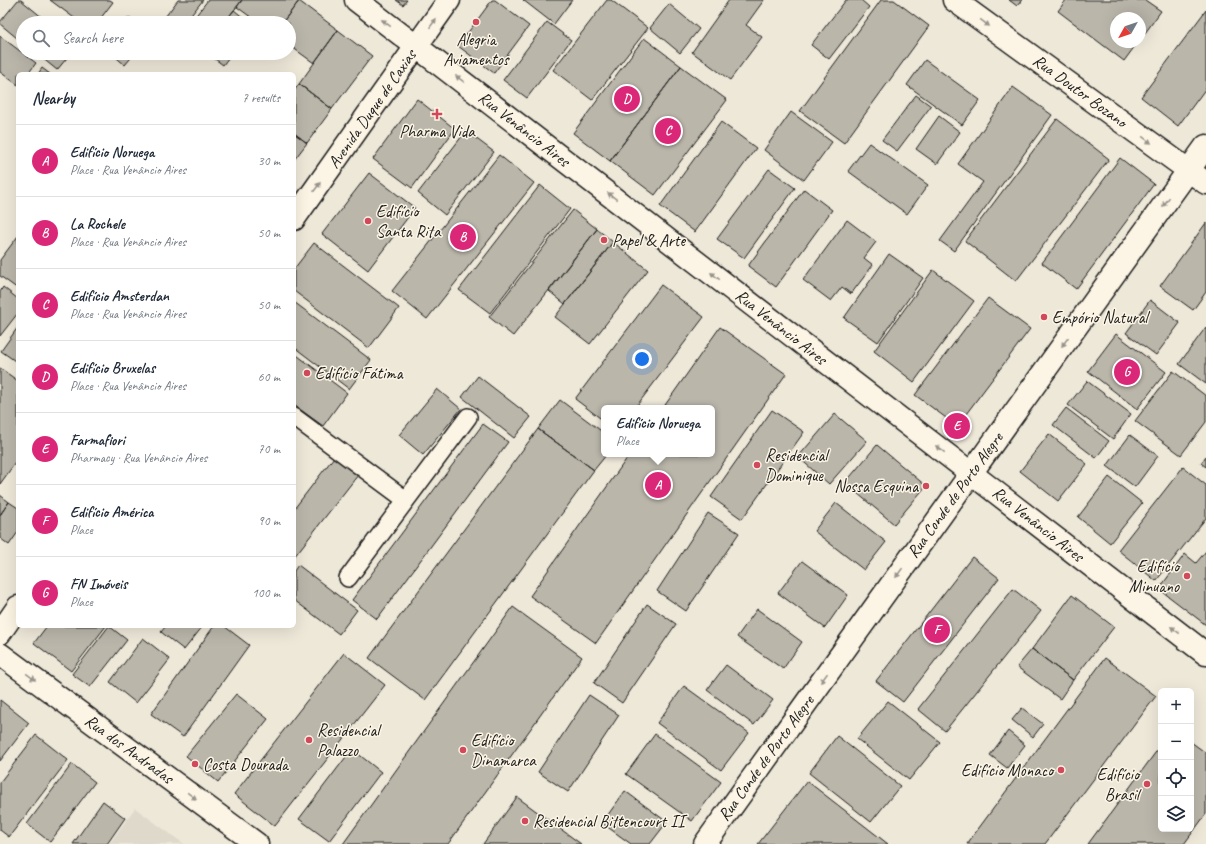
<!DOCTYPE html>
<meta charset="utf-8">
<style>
:root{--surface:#fff;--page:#f2f2f3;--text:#1f2937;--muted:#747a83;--line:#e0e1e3;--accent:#db2777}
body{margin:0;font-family:Caveat,sans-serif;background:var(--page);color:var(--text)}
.controls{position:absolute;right:12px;bottom:12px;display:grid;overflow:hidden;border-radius:6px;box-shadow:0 4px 16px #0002}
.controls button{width:36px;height:36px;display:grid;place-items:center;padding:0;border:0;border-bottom:1px solid var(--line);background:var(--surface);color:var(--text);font:20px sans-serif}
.compass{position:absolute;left:1110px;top:12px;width:36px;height:36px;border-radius:50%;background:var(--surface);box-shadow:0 4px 16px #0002;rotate:230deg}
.you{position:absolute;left:642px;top:359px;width:14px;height:14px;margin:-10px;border:3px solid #fff;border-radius:50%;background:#1a73e8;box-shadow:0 0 0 6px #1a73e833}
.badge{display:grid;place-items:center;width:26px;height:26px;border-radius:50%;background:var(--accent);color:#fff;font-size:13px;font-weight:700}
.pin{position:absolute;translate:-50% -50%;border:2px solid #fff;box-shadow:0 1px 4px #0006}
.popup{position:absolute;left:601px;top:405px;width:114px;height:52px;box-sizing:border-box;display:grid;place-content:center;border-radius:6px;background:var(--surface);filter:drop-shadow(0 1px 3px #0005);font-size:13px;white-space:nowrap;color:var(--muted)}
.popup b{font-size:15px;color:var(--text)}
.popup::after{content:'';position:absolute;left:50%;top:100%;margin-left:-8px;border:8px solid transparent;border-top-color:var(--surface)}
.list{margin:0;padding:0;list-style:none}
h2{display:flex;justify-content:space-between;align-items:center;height:52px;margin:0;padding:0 16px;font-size:17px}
h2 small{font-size:13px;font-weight:400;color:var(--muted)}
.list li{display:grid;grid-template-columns:26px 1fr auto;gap:12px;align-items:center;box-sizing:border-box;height:72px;padding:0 16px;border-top:1px solid var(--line)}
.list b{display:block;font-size:15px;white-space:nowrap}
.list p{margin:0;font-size:13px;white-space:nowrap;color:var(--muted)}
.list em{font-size:13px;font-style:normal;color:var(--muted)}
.icon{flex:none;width:22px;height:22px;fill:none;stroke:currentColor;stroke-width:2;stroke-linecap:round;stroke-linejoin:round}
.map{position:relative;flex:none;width:1206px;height:844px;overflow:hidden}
.search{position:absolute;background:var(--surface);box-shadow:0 4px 16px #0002;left:16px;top:16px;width:280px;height:44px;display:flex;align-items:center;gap:10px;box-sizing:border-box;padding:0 14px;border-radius:22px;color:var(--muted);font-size:15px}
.panel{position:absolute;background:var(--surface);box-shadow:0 4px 16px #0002;left:16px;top:72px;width:280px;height:556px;border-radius:6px}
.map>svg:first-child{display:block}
.built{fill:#ded9cb}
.building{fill:#bab6aa;stroke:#1c1c1c}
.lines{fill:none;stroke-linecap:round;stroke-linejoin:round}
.lane-casing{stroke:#1c1c1c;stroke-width:20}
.street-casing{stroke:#1c1c1c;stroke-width:25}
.secondary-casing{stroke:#1c1c1c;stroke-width:25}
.lane{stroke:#fcf5e5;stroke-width:17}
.street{stroke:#fcf5e5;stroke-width:22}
.secondary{stroke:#fcf5e5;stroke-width:22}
.oneway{fill:#97938b}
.poi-dot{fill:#d1495b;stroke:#fcf5e5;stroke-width:1.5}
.labels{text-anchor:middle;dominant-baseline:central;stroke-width:3;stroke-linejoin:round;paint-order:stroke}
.poi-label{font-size:17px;fill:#1c1c1c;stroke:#fcf5e5;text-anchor:start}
.street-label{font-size:17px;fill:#1c1c1c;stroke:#fcf5e5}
</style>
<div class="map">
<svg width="1206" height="844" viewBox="0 0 1206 844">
<rect width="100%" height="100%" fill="#eee8d9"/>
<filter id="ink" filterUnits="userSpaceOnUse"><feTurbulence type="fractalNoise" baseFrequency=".025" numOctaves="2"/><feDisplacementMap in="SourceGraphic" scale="8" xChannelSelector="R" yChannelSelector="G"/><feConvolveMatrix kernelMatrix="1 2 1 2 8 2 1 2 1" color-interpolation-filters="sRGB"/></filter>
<g filter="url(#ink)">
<path class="built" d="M135 808 184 844H109Z"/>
<path class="building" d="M18 0H21L49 23H23V43L0 24V22Z
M50 0H110L113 2 97 23H81Z
M178 0H203L185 23H164L162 21Z
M208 0H242L224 23H190Z
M242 0H297L299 1 282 23H259L237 7Z
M396 0H407L403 5Z
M492 0H495L529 26 494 73 458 46Z
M523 0H572L554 24Z
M607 0H611L648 28 592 100 553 70Z
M729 0H764L746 25 762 37 730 80 692 52Z
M846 0H861L869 7 829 59 811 45Z
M881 0H894L929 26 844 143 800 111Z
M1009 0H1022L1017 6Z
M1066 0H1145L1161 11 1140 40V18H1116V42H1138L1124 61 1058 11Z
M299 1 338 30 314 63 289 45V23H282Z
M669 4 699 29 680 53 650 28Z
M234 10 250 23H224Z
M1206 10V88L1178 126 1141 97Z
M129 17 136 23H124Z
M547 22 571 40 527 98 503 80Z
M338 30 372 56 332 109 299 84Z
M0 36 36 63 28 74H18V85L0 72Z
M644 38 681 66 610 161 573 133Z
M36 53H71L57 70Z
M111 53H135L125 65Z
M207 53H232L223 65Z
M925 60 980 100 962 125 907 85Z
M681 66 727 100 655 195 610 161Z
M42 68 50 74H38Z
M299 84 332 109 307 143 294 133V91Z
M1013 87 1052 115 954 251 940 241 983 182 958 164Z
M916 95 931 106 897 151 882 140Z
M417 99 455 129 412 188 373 159Z
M791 112 832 142 804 180 764 150Z
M939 116 960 132 937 164 916 149Z
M1057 119 1109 159 1016 281 965 241Z
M721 122 756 148 695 232 660 206Z
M466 131 494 152 445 215 418 193Z
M294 133 307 143 294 160Z
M869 143 928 185 907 214 848 171Z
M499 155 534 183 427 319 392 291Z
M1120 158 1154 184 1076 289 1042 263Z
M769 169 795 188 744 258 717 239Z
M369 173 415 208 368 270 322 234Z
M540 185 570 209 490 313 459 290Z
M804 189 832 210 776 287 748 266Z
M573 210 597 229 513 336 489 317Z
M847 220 876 242 864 258 873 265 851 294 842 287 831 301 803 280Z
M1206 223V292L1193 310 1160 286Z
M597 229 613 242 565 304 549 291Z
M18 236V289L0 276V260Z
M613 242 648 270 590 344 555 317Z
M314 243 399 308 369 348 294 291V269Z
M889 254 923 278 878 342 844 318Z
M933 270 974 301 914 382 874 351Z
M661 285 704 317 635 408H604V421L575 399Z
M3 287 18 299V313L0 336V292Z
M988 298 1030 329 957 426 915 395Z
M1150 300 1180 323 1156 355 1126 333Z
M294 302 371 360 349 389 294 347Z
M18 327V363L1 351Z
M720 327 786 374 596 643 530 596 630 454H712V408H663Z
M1206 327V384L1179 364Z
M1116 334 1166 372 1137 409 1088 371Z
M294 353 347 393 323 426 294 405Z
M0 368 18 381V459L0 484Z
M1173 371 1206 396V422L1181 455 1135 421Z
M478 376 531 417 514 438 462 397Z
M1087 381 1131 414 1113 439 1068 405Z
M437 389 461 409 423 455 399 435Z
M560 400 604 433V454H607L594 470 538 429Z
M1066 408 1109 441 1096 458 1053 425Z
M772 410 804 432 742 519 711 497Z
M835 414 867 441 829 484 798 457Z
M483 424 508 442 377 619 352 600Z
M538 429 594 470 425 700 369 658Z
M1049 434 1087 464 1058 501 1020 471Z
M1130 435 1158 456 1135 487 1107 466Z
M877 445 926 486 894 524 845 483Z
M1206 456V467L1201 463Z
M334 457 358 475 294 557V509Z
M1183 467 1206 485V518L1156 581 1118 550Z
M1109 477 1142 503 1110 543 1078 517Z
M0 495 9 502 0 515Z
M9 502 18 508V532L9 545 0 538V515Z
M836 503 886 542 864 570 814 531Z
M708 513 739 533 686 611 657 591Z
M1206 551V625L1159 589 1185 554 1196 563Z
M972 557 999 578 903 702 876 681Z
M802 561 848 595 825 628 778 593Z
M298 565 357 610 339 634 294 600V571Z
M1013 589 1041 611 945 731 918 709Z
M1072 595 1114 627 1073 680 1032 649Z
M647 604 676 624 622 703 594 683Z
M513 607 582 657 448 844H343Z
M757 609 802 642 783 669 737 637Z
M47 626H106L71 671 34 643Z
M109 626 127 640 90 687 72 674Z
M166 626H203L184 650 161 632Z
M214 626H224L249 645 183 737 151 714Z
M143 638 170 659 136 703 110 682Z
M1032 649 1073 680 1060 699 1017 667Z
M344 653 385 685 275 826 234 794Z
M1105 658 1156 696 1045 844H967Z
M726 665 773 700 754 725 707 690Z
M684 686 749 733 721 770 657 723Z
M236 694 268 719 218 782 186 756Z
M589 695 619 715 568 792 538 772Z
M0 700 29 723 0 761Z
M888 701 940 742 909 780 857 739Z
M1022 708 1043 724 1033 737 1012 720Z
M1008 731 1025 745 1007 768 990 755Z
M655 734 721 782 692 821 626 774Z
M36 735 68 760 9 837 0 830V782Z
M837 736 900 786 871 822 809 773Z
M1191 742 1206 753V814L1184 844H1088L1161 745V829H1191Z
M352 749 381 772 329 841 299 819Z
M72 764 95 782 50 842 27 824Z
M807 781 888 844H758Z
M625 791 667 822 650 844H631L602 823Z
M517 797 581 844H483Z
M103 801 125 818 107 844H73Z"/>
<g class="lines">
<g class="lane-casing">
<path id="lane" d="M294 417 406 500
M348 578 468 417"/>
</g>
<g class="street-casing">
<path id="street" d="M954 0 1206 183
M705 844 1206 146"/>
</g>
<g class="secondary-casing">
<path id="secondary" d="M356 0 1206 654
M294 219 449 0
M0 633 18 607
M0 654 257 844"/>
</g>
<use href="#lane" class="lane"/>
<use href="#street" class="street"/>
<use href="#secondary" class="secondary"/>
</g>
<defs><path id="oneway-solid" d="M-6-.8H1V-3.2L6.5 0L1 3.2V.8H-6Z"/></defs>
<g class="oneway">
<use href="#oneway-solid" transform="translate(386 23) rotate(-143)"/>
<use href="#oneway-solid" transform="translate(433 23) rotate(-55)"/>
<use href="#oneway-solid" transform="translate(985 23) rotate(36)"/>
<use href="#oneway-solid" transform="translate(460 79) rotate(-142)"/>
<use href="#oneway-solid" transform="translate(1147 140) rotate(36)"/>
<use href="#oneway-solid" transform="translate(317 187) rotate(-55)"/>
<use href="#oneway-solid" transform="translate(612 196) rotate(-142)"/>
<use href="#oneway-solid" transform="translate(1166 202) rotate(126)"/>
<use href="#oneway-solid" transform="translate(715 276) rotate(-142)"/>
<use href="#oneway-solid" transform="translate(1065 342) rotate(126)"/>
<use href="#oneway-solid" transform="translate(940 449) rotate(-142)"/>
<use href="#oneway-solid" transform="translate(899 573) rotate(126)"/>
<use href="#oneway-solid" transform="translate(1175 630) rotate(-142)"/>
<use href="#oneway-solid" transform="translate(31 677) rotate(36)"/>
<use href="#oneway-solid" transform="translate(824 678) rotate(126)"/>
<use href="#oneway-solid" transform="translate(192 796) rotate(36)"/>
</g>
</g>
<g class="poi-dot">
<circle cx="476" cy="22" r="4"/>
<path d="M435 108h4v4h4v4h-4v4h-4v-4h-4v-4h4z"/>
<circle cx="368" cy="221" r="4"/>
<circle cx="604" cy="240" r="4"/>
<circle cx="1044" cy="317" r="4"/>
<circle cx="307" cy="373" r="4"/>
<circle cx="757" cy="465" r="4"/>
<circle cx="926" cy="486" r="4"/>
<circle cx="1187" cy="576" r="4"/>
<circle cx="309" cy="740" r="4"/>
<circle cx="463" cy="750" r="4"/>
<circle cx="195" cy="764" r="4"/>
<circle cx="1061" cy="770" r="4"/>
<circle cx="1147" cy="784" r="4"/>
<circle cx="525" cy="821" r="4"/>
</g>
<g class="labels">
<g class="poi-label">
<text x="476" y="39" text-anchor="middle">Alegria<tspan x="476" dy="20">Aviamentos</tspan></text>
<text x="437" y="131" text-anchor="middle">Pharma Vida</text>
<text x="376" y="211">Edifício<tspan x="376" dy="20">Santa Rita</tspan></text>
<text x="612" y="240">Papel &amp; Arte</text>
<text x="1052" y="317">Empório Natural</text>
<text x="315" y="373">Edifício Fátima</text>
<text x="765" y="455">Residencial<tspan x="765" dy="20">Dominique</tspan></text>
<text x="918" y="486" text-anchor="end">Nossa Esquina</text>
<text x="1179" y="566" text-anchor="end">Edifício<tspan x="1179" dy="20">Minuano</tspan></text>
<text x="317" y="730">Residencial<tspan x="317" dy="20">Palazzo</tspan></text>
<text x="471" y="740">Edifício<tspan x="471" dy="20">Dinamarca</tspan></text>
<text x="203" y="764">Costa Dourada</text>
<text x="1053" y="770" text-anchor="end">Edifício Monaco</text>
<text x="1139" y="774" text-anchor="end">Edifício<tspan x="1139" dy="20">Brasil</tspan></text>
<text x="533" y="821">Residencial Bittencourt II</text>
</g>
<g class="street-label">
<text transform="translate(1080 91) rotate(36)">Rua Doutor Bozano</text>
<text transform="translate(372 109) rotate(-55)">Avenida Duque de Caxias</text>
<text transform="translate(524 129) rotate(38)">Rua Venâncio Aires</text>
<text transform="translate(781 327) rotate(38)">Rua Venâncio Aires</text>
<text transform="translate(955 495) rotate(-54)">Rua Conde de Porto Alegre</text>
<text transform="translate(1038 524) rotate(38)">Rua Venâncio Aires</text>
<text transform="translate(129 749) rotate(36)">Rua dos Andradas</text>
<text transform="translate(766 758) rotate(-54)">Rua Conde de Porto Alegre</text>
</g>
</g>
</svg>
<div class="controls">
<button>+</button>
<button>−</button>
<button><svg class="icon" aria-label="locate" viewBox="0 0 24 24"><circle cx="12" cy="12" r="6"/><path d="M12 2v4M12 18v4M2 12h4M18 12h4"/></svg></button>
<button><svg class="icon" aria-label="layers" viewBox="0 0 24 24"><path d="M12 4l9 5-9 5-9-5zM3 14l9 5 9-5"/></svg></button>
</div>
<svg class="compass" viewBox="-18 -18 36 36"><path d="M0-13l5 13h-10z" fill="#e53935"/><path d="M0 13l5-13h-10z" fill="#747a83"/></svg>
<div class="you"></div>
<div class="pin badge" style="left:658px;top:485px">A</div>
<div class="popup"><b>Edifício Noruega</b>Place</div>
<div class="pin badge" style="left:463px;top:237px">B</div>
<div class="pin badge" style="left:668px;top:131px">C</div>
<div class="pin badge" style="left:627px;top:99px">D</div>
<div class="pin badge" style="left:957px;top:426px">E</div>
<div class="pin badge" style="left:937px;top:630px">F</div>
<div class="pin badge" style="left:1127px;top:372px">G</div>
<div class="search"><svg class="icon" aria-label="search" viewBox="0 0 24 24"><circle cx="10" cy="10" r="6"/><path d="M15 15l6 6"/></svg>Search here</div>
<section class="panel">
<h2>Nearby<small>7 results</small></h2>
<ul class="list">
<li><span class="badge">A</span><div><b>Edifício Noruega</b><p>Place · Rua Venâncio Aires</p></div><em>30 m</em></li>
<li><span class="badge">B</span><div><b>La Rochele</b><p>Place · Rua Venâncio Aires</p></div><em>50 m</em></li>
<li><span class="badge">C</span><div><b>Edifício Amsterdan</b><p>Place · Rua Venâncio Aires</p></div><em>50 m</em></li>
<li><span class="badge">D</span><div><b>Edifício Bruxelas</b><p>Place · Rua Venâncio Aires</p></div><em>60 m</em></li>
<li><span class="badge">E</span><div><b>Farmafiori</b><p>Pharmacy · Rua Venâncio Aires</p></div><em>70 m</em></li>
<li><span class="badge">F</span><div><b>Edifício América</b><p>Place</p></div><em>90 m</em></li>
<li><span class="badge">G</span><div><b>FN Imóveis</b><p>Place</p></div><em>100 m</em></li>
</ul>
</section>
</div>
